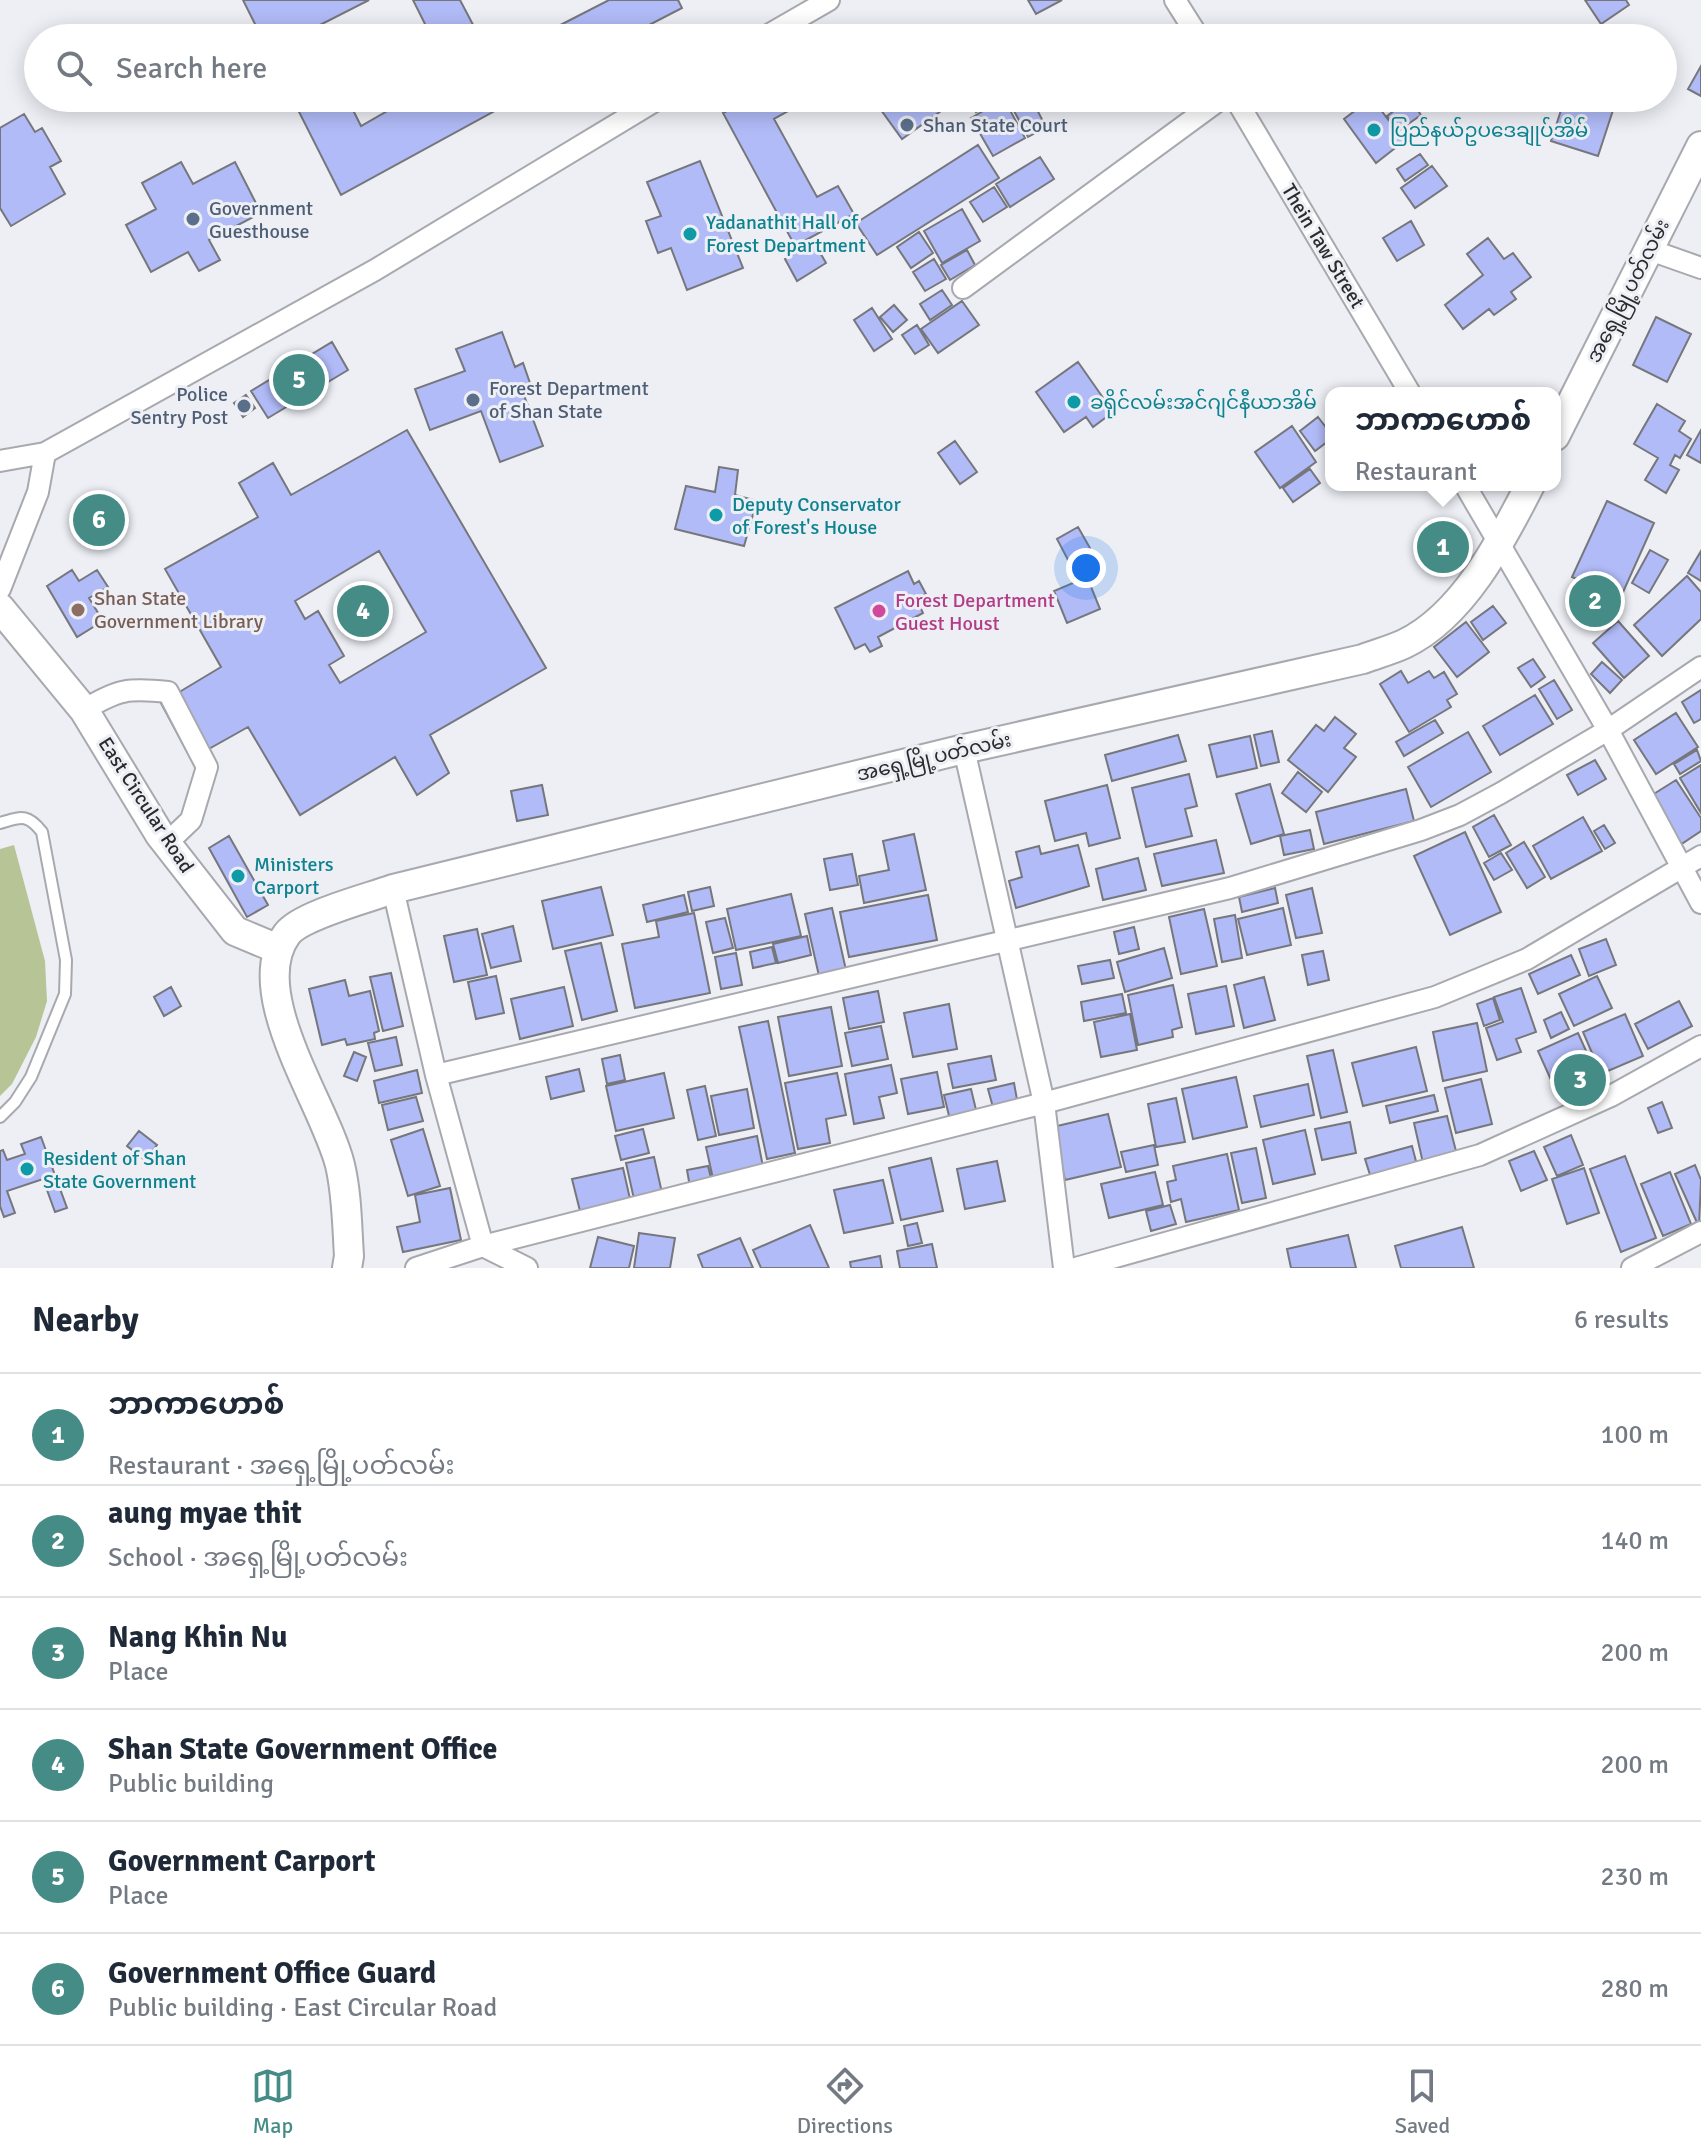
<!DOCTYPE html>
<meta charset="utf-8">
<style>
:root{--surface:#fff;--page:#f6f6f7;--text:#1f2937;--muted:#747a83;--line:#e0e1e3;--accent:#458c87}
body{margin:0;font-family:Signika,"Noto Sans Myanmar",sans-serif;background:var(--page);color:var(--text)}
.you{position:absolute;left:1086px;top:568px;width:28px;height:28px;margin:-20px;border:6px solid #fff;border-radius:50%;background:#1a73e8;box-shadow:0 0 0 12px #1a73e833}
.badge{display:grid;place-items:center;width:52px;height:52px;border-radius:50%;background:var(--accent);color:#fff;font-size:26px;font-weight:700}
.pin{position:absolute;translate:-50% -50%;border:4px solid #fff;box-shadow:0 2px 8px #0006}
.popup{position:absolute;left:1325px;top:387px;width:236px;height:104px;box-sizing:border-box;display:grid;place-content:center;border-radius:16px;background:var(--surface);filter:drop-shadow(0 2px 6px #0005);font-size:26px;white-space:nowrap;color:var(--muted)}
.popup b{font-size:30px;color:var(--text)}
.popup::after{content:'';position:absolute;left:50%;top:100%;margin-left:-16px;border:16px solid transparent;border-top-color:var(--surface)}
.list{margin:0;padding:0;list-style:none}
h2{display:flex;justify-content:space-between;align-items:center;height:104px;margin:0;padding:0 32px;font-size:34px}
h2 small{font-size:26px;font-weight:400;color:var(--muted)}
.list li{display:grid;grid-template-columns:52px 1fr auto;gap:24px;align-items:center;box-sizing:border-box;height:112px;padding:0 32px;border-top:2px solid var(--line)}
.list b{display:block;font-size:30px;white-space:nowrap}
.list p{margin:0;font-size:26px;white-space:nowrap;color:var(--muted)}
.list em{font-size:26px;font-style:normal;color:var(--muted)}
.icon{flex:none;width:44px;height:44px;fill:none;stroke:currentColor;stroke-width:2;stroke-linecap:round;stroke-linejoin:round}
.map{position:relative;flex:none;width:1701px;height:1268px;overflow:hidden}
.search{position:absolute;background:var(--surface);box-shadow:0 4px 20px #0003;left:24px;right:24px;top:24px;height:88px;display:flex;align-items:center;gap:20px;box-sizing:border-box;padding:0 28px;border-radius:44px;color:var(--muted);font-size:30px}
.sheet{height:776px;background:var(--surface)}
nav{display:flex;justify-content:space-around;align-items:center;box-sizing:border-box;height:112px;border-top:2px solid var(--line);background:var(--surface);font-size:22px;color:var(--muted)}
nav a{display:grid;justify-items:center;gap:4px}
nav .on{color:var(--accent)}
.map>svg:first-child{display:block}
.green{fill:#b7c496}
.building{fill:#b1bbf7;stroke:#76777c;stroke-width:2;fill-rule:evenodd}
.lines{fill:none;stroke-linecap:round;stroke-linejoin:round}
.lane-casing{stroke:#a8a9af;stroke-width:14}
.street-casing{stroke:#a8a9af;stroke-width:24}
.secondary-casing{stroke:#a8a9af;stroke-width:32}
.lane{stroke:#fff;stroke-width:10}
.street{stroke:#fff;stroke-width:20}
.secondary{stroke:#fff;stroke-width:28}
.service-dot{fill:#5c6f8a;stroke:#edeff5;stroke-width:3}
.culture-dot{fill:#0f9aa8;stroke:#edeff5;stroke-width:3}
.education-dot{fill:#8d6e63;stroke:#edeff5;stroke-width:3}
.hotel-dot{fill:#d1479c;stroke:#edeff5;stroke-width:3}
.labels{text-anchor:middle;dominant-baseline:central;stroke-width:6;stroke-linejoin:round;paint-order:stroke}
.service-label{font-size:20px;fill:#4e5e75;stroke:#edeff5;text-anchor:start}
.culture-label{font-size:20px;fill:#0d838f;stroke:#edeff5;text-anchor:start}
.street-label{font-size:20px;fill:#2b2b2e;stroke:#edeff5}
.education-label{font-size:20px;fill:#785e54;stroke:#edeff5;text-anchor:start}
.hotel-label{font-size:20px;fill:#b23c85;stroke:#edeff5;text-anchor:start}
</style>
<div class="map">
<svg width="1701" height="1268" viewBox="0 0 1701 1268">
<rect width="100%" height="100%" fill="#edeff5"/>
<path class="green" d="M14 845 45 961 47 1001 36 1037 12 1084 0 1096V849Z"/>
<path class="building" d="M243 0H369L312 29 317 38H262Z
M413 0H460L480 38H432Z
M609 0H678L682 8 624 38H535Z
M1028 0H1062L1036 14Z
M1585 0H1626L1629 5 1601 24Z
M1701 66V96L1688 89Z
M292 98H347L361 126 410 98H511L513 101 341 195Z
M751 98H781L788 111 774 119 817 197 838 186 854 214 795 246 723 113Z
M897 98H959L902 139 881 110Z
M969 98H1000L976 112Z
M1007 98H1031L1046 127 1028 137Z
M1059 98H1092L1062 108Z
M1372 98 1404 141 1376 163 1344 119Z
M1565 98H1617L1598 156 1551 141Z
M1004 99 1025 138 993 156 971 118Z
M1410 99 1421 115 1398 131 1387 116Z
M24 114 35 132 42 128 61 161 50 167 65 194 11 226 0 208V128Z
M978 145 999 178 877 255 856 223Z
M1420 154 1428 165 1405 181 1397 169Z
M1040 157 1054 179 1010 207 996 184Z
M700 161 743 268 687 290 671 248 658 253 646 221 661 216 647 182Z
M181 162 193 184 235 162 261 213 209 240 220 260 199 271 188 252 151 272 126 225 156 209 142 183Z
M1432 166 1447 186 1415 208 1401 188Z
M994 187 1007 207 983 222 970 202Z
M962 209 980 241 942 263 924 231Z
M1411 221 1424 245 1397 261 1383 238Z
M919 232 933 253 911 268 897 247Z
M1488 238 1504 259 1513 253 1531 277 1511 292 1516 299 1494 315 1489 309 1463 329 1445 305 1483 275 1467 254Z
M814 242 826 263 797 281 785 259Z
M967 250 975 265 950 280 941 265Z
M934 259 946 279 925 291 913 272Z
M942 290 952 305 930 320 920 304Z
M962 301 979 325 938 353 921 329Z
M894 305 907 320 893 332 880 317Z
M872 308 892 339 874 351 854 320Z
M1656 317 1691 334 1667 382 1633 365Z
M917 325 929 345 915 354 902 335Z
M502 332 515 367 523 363 531 386 522 390 543 446 500 462 481 411 430 430 415 389 465 371 456 349Z
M332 342 348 370 268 418 251 391Z
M1078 362 1113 412 1093 427 1086 417 1064 432 1036 392Z
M246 395 255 408 243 417 234 403Z
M1657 404 1685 421 1679 431 1691 439 1680 458 1675 455 1670 465 1679 470 1666 493 1645 480 1658 458 1634 444Z
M1318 417 1331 434V439L1315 451 1300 431Z
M1292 426 1316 462 1280 488 1255 452Z
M407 430 546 668 430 735 449 773 417 795 395 757 300 815 248 727 191 759 161 703 221 667 165 569 258 517 239 483 273 463 291 495ZM379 551 426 632 340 683 329 665 344 656 318 611 305 619 295 601Z
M1701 430V463L1687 455Z
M955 441 977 472 960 484 938 453Z
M719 467 738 470 735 495 757 501 744 546 675 529 686 486 715 492Z
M1310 469 1320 483 1293 502 1283 488Z
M106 498 122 523 93 542 77 516Z
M1607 501 1654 523 1620 599 1572 577Z
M1078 527 1090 548 1068 560 1057 539Z
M1455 529 1470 551 1454 563 1445 551 1454 545 1447 535Z
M1436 540 1446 555 1432 564 1422 549Z
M1650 550 1668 560 1649 593 1632 583Z
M1701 551V581L1688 573Z
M72 570 79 581 97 570 108 587 89 598 103 621 77 637 47 586Z
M908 571 914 584 919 581 926 594 916 598 923 613 878 637 882 646 870 652 865 644 855 649 835 608Z
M1687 576 1701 592V619L1662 656 1634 625Z
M1087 577 1100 609 1067 623 1054 591Z
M1493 606 1506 623 1483 640 1471 622Z
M1618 621 1649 656 1624 678 1593 643Z
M1466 622 1489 652 1457 677 1434 647Z
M1533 659 1545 677 1531 687 1518 668Z
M1602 662 1622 680 1610 693 1591 674Z
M1401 671 1408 683 1429 671 1434 678 1444 672 1457 694 1447 700 1451 707 1409 732 1380 684Z
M1554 680 1572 710 1557 719 1539 689Z
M1701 690V719L1694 723 1682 702Z
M1535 695 1553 724 1500 755 1483 726Z
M1676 713 1698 747 1656 774 1634 740Z
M1335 717 1356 734 1344 748 1356 757 1328 792 1288 760 1316 725 1324 731Z
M1435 720 1443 733 1404 756 1396 742Z
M1272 731 1279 762 1261 766 1254 735Z
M1468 732 1491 772 1431 807 1408 767Z
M1178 735 1186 761 1112 781 1105 755Z
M1250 736 1257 768 1217 777 1209 745Z
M1697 750 1701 761 1680 774 1674 764Z
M1595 760 1606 779 1578 795 1567 775Z
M1701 765V813L1680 778Z
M1298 772 1322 792 1306 812 1282 793Z
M1189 774 1197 806 1185 809 1192 836 1146 847 1132 788Z
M1676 780 1701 818V831L1680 845 1649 797Z
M1270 784 1284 834 1251 844 1236 794Z
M542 785 548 815 517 821 511 791Z
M1107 785 1120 838 1089 846 1086 833 1055 841 1045 801Z
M1406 789 1414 821 1324 844 1316 812Z
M1494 815 1511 845 1489 857 1473 827Z
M1583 817 1602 851 1551 879 1533 846Z
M1604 825 1615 843 1605 849 1594 831Z
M1310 830 1314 849 1284 855 1280 836Z
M1465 832 1501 912 1450 935 1414 856Z
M914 834 926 890 864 903 859 876 889 870 883 841Z
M229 836 268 905 247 917 209 848Z
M1216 840 1224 873 1162 886 1154 854Z
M1524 842 1545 877 1527 888 1506 853Z
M1078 845 1089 886 1016 908 1009 881 1022 877 1016 852 1039 846 1041 854Z
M1501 853 1512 870 1494 880 1484 863Z
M852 854 858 885 830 890 824 859Z
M1138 858 1146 890 1103 900 1096 869Z
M601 887 613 935 553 949 542 901Z
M710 887 714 906 692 911 688 892Z
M1275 888 1278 903 1242 912 1239 897Z
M1312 888 1322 933 1296 938 1286 895Z
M791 894 801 936 736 950 727 909Z
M684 895 688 912 647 922 643 905Z
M928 895 937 940 849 957 840 912Z
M832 908 846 970 819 976 805 914Z
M1283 908 1291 945 1247 955 1238 919Z
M1204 909 1217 966 1181 974 1169 917Z
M694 913 710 993 635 1008 622 944 659 937 656 921Z
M1235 915 1242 958 1222 962 1214 919Z
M725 918 733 948 713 953 706 922Z
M513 926 521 961 491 968 482 934Z
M1134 927 1139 949 1119 954 1114 932Z
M477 929 487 975 454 982 444 936Z
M807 936 811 955 778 963 773 944Z
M1606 939 1616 965 1589 976 1579 949Z
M601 943 617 1011 582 1020 565 951Z
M772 947 776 963 753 968 750 952Z
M1164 948 1172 978 1125 992 1117 962Z
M1323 951 1329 980 1308 985 1302 955Z
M736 953 742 985 721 989 715 957Z
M1571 955 1580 975 1538 994 1529 974Z
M1110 960 1114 978 1082 984 1078 966Z
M391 973 403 1026 383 1031 370 977Z
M496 976 504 1013 476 1019 468 982Z
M1597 976 1612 1008 1574 1026 1559 994Z
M1264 977 1275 1020 1244 1028 1234 985Z
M345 980 349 996 370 991 379 1031 374 1033 375 1039 347 1045 345 1039 322 1045 309 989Z
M1173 985 1182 1027 1172 1030 1173 1037 1138 1045 1128 995Z
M1226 986 1234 1026 1196 1034 1188 994Z
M171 987 181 1006 164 1016 154 997Z
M564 987 573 1026 520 1039 511 999Z
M1521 988 1536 1032 1516 1039 1521 1052 1497 1060 1486 1028 1503 1022 1494 997Z
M878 991 884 1022 849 1029 843 998Z
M1122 994 1126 1013 1084 1021 1081 1002Z
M1493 998 1500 1020 1484 1026 1477 1004Z
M1679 1001 1692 1026 1648 1049 1635 1024Z
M949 1004 957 1049 913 1057 904 1013Z
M831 1007 842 1066 789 1076 778 1017Z
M1561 1012 1569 1029 1551 1038 1544 1020Z
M1130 1014 1137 1050 1101 1057 1094 1022Z
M1625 1014 1643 1056 1601 1074 1583 1032Z
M768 1021 795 1153 767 1159 739 1027Z
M1477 1023 1487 1071 1443 1081 1433 1032Z
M881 1026 888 1059 852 1066 845 1033Z
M1578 1033 1600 1082 1560 1100 1538 1051Z
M396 1037 402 1065 375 1071 368 1043Z
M1416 1047 1427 1091 1363 1106 1352 1063Z
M1333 1050 1347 1112 1321 1118 1307 1056Z
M354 1052 366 1057 357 1081 344 1076Z
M620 1055 625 1080 607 1084 602 1059Z
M991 1056 996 1080 953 1088 948 1064Z
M891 1065 897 1093 879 1097 884 1118 854 1124 845 1074Z
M579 1069 584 1091 551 1099 546 1077Z
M417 1070 422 1093 379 1103 374 1081Z
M937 1072 944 1107 908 1114 901 1079Z
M664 1073 674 1118 616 1131 606 1086Z
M837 1073 846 1115 826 1119 830 1143 798 1149 785 1083Z
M1236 1077 1247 1127 1193 1139 1182 1089Z
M1481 1079 1492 1124 1456 1133 1445 1088Z
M1014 1083 1018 1105 994 1111 988 1089Z
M1308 1084 1314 1115 1261 1127 1254 1096Z
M705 1086 716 1136 698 1140 687 1090Z
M747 1089 754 1128 719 1135 711 1096Z
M971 1089 977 1114 950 1120 944 1095Z
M1434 1095 1438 1111 1390 1123 1386 1106Z
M416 1097 423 1121 388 1130 382 1105Z
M1176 1098 1185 1142 1156 1147 1148 1104Z
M1662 1102 1672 1128 1658 1133 1648 1108Z
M1108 1114 1121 1167 1065 1180 1053 1127Z
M1447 1116 1457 1155 1423 1163 1414 1123Z
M1350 1122 1356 1153 1322 1160 1315 1129Z
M423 1129 440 1186 408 1196 391 1140Z
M643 1129 649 1153 621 1160 615 1136Z
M1305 1130 1315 1174 1273 1184 1263 1140Z
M139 1131 157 1145 145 1160 127 1146Z
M1571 1135 1583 1165 1557 1176 1544 1147Z
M757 1136 764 1172 714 1183 706 1147Z
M41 1137 67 1208 55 1212 43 1179 7 1191 15 1213 4 1217 0 1206V1151L3 1150 7 1160 25 1154 21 1144Z
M1154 1145 1158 1165 1126 1172 1121 1152Z
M1412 1146 1417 1165 1371 1178 1365 1159Z
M1256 1148 1266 1198 1242 1203 1231 1153Z
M1534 1151 1547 1180 1521 1191 1509 1161Z
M1227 1154 1239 1210 1186 1222 1181 1199 1171 1202 1167 1182 1176 1180 1173 1166Z
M1625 1156 1656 1238 1621 1252 1590 1169Z
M654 1157 662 1193 634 1199 626 1163Z
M931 1158 943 1211 901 1220 889 1168Z
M997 1161 1005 1201 965 1209 957 1169Z
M1695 1165 1701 1180 1699 1227 1675 1174Z
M708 1166 712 1182 690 1187 687 1170Z
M623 1168 630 1199 580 1211 572 1179Z
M1584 1168 1599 1213 1567 1224 1552 1179Z
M1155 1172 1163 1205 1109 1218 1101 1184Z
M1670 1172 1691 1224 1663 1236 1641 1184Z
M883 1180 893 1223 844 1233 834 1190Z
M450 1188 461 1240 403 1252 397 1227 420 1222 415 1195Z
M1170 1205 1176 1224 1151 1231 1146 1211Z
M917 1223 922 1243 908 1246 904 1226Z
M810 1225 829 1268H761L753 1250Z
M1462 1227 1474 1268H1401L1395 1246Z
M639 1233 675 1238 670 1268H634Z
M1348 1235 1356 1268H1291L1287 1249Z
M598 1237 634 1246 629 1268H590Z
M740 1238 753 1268H703L698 1255Z
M932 1244 937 1268H900L897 1251Z
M880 1256 882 1268H851L850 1262Z"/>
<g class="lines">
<g class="lane-casing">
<path id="lane" d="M0 823C21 817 27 813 42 832L66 960 65 994 31 1077 15 1102 0 1117"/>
</g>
<g class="street-casing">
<path id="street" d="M1175 0 1199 38
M763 38 829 0
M1235 98 1410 393
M1650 250 1701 268
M963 288 1222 98
M0 461 45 453
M1465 485 1608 730 1701 903
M0 589 38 492 45 453 375 270 660 98
M84 710C118 689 129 688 168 692L207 767 191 820 167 843
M964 749 1044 1103 1064 1268
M393 889 436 1075 483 1246 527 1268
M436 1075 1230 888 1421 830 1460 815 1501 793 1608 730 1701 667
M416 1268 483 1246 1044 1103 1435 997 1527 959 1701 856
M1076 1268 1480 1155 1611 1096 1701 1046
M1632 1268 1701 1232"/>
</g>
<g class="secondary-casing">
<path id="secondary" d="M1555 436 1701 146
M0 608 84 710 160 835 235 931 278 949
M347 1268 349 1256C347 1226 347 1194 340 1165 325 1104 244 992 287 934 301 915 369 898 393 889L964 749 1363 659C1376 654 1391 650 1404 644 1463 616 1502 540 1530 485"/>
</g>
<use href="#lane" class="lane"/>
<use href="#street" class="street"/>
<use href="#secondary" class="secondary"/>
</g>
<g class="service-dot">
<circle cx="907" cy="125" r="8"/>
<circle cx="193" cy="219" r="8"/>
<circle cx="473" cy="400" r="8"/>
<circle cx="244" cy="406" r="8"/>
</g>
<g class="culture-dot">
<circle cx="1374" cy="130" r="8"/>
<circle cx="690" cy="234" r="8"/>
<circle cx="1074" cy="402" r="8"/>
<circle cx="716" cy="515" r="8"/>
<circle cx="238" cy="876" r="8"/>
<circle cx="27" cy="1169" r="8"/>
</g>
<circle class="education-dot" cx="78" cy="610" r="8"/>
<circle class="hotel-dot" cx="879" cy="611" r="8"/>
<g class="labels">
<g class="service-label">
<text x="923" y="125">Shan State Court</text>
<text x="209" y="208">Government<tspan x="209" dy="23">Guesthouse</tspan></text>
<text x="489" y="388">Forest Department<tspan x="489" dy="23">of Shan State</tspan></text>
<text x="228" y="394" text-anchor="end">Police<tspan x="228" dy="23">Sentry Post</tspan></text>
</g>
<g class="culture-label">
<text x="1390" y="130">ပြည်နယ်ဥပဒေချုပ်အိမ်</text>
<text x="706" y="222">Yadanathit Hall of<tspan x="706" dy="23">Forest Department</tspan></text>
<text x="1090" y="402">ခရိုင်လမ်းအင်ဂျင်နီယာအိမ်</text>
<text x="732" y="504">Deputy Conservator<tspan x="732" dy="23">of Forest's House</tspan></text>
<text x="254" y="864">Ministers<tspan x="254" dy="23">Carport</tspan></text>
<text x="43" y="1158">Resident of Shan<tspan x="43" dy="23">State Government</tspan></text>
</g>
<g class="street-label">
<text transform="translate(1323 246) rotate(59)">Thein Taw Street</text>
<text transform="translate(1628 291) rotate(-63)">အရှေ့မြို့ပတ်လမ်း</text>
<text transform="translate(934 757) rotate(-13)">အရှေ့မြို့ပတ်လမ်း</text>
<text transform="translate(146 805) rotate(57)">East Circular Road</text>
</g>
<g class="education-label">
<text x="94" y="598">Shan State<tspan x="94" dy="23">Government Library</tspan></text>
</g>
<g class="hotel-label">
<text x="895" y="600">Forest Department<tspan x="895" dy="23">Guest Houst</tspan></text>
</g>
</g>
</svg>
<div class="you"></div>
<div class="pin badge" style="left:1443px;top:547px">1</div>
<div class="popup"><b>ဘာကာဟောစ်</b>Restaurant</div>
<div class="pin badge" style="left:1595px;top:601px">2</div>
<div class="pin badge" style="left:1580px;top:1080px">3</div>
<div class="pin badge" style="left:363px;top:611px">4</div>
<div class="pin badge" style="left:299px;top:380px">5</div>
<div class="pin badge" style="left:99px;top:520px">6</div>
<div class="search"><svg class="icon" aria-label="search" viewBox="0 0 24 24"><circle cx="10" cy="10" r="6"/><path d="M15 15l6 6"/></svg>Search here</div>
</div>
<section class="sheet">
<h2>Nearby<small>6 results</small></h2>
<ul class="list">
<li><span class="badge">1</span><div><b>ဘာကာဟောစ်</b><p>Restaurant · အရှေ့မြို့ပတ်လမ်း</p></div><em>100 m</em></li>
<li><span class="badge">2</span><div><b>aung myae thit</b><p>School · အရှေ့မြို့ပတ်လမ်း</p></div><em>140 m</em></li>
<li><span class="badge">3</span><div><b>Nang Khin Nu</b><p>Place</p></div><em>200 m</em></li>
<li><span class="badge">4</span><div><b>Shan State Government Office</b><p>Public building</p></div><em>200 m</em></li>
<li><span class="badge">5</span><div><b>Government Carport</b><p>Place</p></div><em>230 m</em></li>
<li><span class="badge">6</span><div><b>Government Office Guard</b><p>Public building · East Circular Road</p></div><em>280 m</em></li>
</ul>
</section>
<nav>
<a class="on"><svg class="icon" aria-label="map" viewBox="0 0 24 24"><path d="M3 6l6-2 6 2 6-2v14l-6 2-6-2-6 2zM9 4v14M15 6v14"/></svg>Map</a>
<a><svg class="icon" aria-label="directions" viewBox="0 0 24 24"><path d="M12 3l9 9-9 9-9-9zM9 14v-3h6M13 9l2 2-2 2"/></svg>Directions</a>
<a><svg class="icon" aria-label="saved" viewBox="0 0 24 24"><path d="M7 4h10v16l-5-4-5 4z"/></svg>Saved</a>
</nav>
